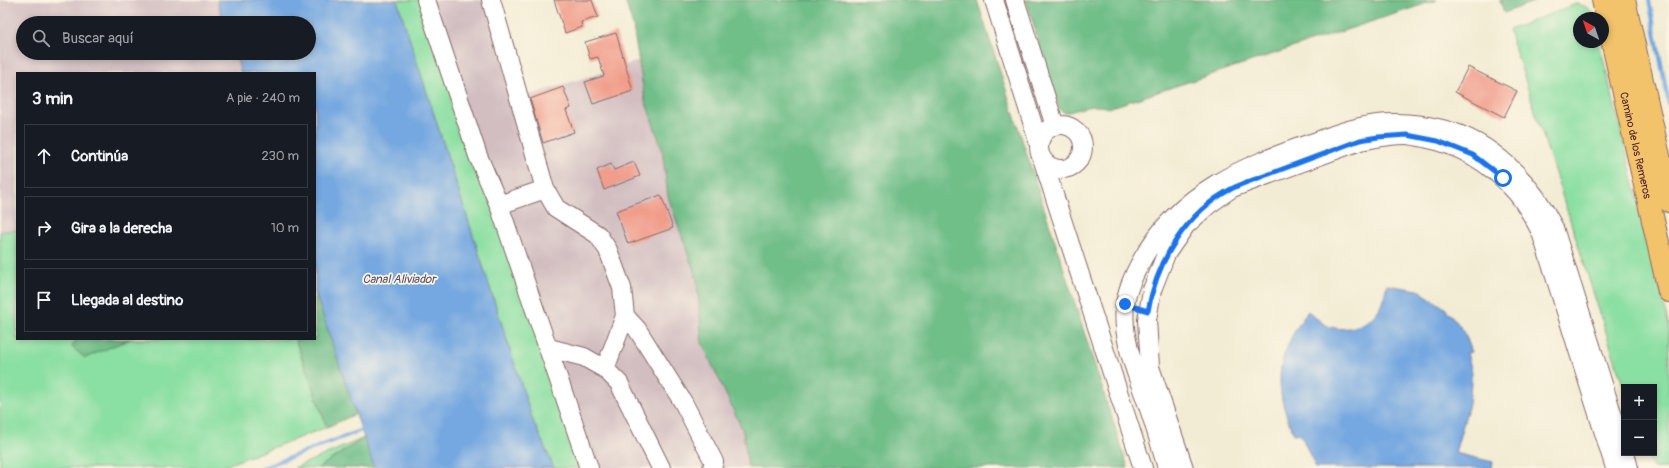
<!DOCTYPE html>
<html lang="es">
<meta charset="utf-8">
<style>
:root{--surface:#171b24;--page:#20242c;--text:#f1f3f6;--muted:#9ea1a6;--line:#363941}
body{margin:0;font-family:Pangolin,sans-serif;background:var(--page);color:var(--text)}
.controls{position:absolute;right:12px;bottom:12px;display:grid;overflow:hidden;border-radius:0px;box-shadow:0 2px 6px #0003}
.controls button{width:36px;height:36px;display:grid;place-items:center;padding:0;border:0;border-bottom:1px solid var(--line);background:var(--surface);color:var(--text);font:20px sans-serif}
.compass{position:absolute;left:1573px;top:12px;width:36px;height:36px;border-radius:50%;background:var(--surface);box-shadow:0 2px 6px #0003;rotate:320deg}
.stop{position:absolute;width:12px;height:12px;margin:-9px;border:3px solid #1a73e8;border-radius:50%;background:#fff}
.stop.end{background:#1a73e8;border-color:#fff;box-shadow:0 1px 4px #0008}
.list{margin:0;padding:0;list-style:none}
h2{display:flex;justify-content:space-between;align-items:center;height:52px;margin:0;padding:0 16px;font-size:17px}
h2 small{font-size:13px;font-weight:400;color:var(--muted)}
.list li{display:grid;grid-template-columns:26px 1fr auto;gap:12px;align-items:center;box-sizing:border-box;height:64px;margin:0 8px 8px;padding:0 8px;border:1px solid var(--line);border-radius:0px}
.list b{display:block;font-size:15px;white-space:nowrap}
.list em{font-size:13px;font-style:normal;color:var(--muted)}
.icon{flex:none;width:22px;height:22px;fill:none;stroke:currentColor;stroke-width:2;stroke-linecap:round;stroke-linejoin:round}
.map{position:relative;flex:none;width:1669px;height:468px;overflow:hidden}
.search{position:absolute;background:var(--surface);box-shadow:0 2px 6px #0003;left:16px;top:16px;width:300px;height:44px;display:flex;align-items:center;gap:10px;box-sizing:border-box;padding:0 14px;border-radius:22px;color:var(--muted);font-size:15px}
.panel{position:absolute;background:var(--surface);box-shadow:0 2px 6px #0003;left:16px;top:72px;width:300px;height:268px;border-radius:0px}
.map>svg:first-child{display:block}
.industrial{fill:#d2bec1}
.green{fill:#8adfa2;stroke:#6a7f66}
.forest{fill:#6fbe88;stroke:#5c6e5a}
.water{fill:#75a7e0;stroke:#606386}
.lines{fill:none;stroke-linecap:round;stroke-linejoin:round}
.stream{stroke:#75a7e0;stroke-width:4}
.building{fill:#f19d8b}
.minor-casing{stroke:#856766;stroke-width:20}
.major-casing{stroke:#856766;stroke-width:24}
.minor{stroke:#fff;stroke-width:18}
.major{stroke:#f2c36a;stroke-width:22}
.route{stroke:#1a73e8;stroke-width:5}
.labels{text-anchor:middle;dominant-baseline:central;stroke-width:3.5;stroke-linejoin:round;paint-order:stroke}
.street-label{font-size:11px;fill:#4a1f2b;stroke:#fcf5e5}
.water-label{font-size:12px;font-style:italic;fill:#594f6a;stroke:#fcf5e5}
</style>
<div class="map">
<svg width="1669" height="468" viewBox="0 0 1669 468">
<rect width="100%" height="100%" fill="#fcf5e5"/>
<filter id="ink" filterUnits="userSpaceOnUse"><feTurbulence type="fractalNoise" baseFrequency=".025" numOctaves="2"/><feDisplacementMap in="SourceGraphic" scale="8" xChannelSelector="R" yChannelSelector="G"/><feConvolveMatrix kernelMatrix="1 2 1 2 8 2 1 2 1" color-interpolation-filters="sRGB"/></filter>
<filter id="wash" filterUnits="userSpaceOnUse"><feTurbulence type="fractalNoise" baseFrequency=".012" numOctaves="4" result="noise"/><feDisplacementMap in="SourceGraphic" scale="16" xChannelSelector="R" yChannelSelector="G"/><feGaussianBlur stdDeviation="0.9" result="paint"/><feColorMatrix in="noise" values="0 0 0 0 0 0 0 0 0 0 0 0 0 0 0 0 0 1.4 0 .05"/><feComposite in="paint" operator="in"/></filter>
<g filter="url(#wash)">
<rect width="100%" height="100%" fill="#f3ecd4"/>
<path class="industrial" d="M0 0H217L224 23H23V53H235L241 73H17V230L0 232Z
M422 0H486L514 100 639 61 645 100 662 149 668 196 697 280 702 343 743 431 748 468H582Z"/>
<path class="green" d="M397 0H422L582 468H554L533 421Z
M1576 4C1586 6 1591 8 1593 18H1579V42H1599L1669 326V468H1653L1647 453H1654V387H1624V388L1509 30Z
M17 230V339H77L72 347 114 345 130 339H295L327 427 219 468H0V232Z
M364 438 318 468H294Z"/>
<path class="forest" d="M625 0H977L1128 468H748L743 431 702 343 697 280 668 196 662 149 645 100 633 26Z
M1026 0H1437L1109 108C1091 103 1082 109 1065 113L1060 110 1058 106Z
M1500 0H1538L1504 13Z
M315 292 356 414 327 427 295 339H315Z
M77 339H130L85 358 72 347Z
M364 438 374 468H318Z"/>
<path class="water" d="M217 0H397L533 421 554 468H374L315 292V73H241L235 53H309V23H224Z
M1387 285 1418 290 1445 308 1464 331 1472 352 1467 353 1472 372 1469 404 1455 453 1493 462 1492 468H1316L1300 433 1294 434C1271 385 1277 354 1308 311 1314 316 1321 323 1328 326 1346 333 1370 325 1379 309 1383 302 1385 293 1387 285Z"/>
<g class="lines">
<path class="stream" d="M1649 0 1669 105
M262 468 362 430"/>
</g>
<g id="blocks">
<path class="building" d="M554 0H592L598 17 581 22 582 27 565 33Z
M616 33 633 91 593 104 585 82 604 76 598 57 590 59 585 42Z
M1468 67 1517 91 1504 117 1455 92Z
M563 87 571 108 566 110 574 132 543 143 530 99Z
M634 162 640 176 604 190 597 170 611 164 614 170Z
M661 195 673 228 628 244 616 211Z"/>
</g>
</g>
<g filter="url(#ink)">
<use href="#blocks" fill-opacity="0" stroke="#856766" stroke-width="1"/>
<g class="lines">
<g class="minor-casing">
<path id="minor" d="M426 0 478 156 499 205 589 468
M491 0 545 189 499 205
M994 0 1039 144
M1015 0 1055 126
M1039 147a22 22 0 1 1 44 0a22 22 0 1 1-44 0Z
M1042 158 1143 468
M545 189 556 208 598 235 608 250 622 288 625 316 637 329 683 402 714 462 712 468
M549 348 584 357 605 369 619 383 661 468
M605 369 625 316
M1625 453 1629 468
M1167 468C1161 447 1155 426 1148 406 1137 374 1121 339 1125 305 1127 288 1135 272 1143 258 1181 191 1242 167 1311 143 1326 138 1341 131 1356 128 1383 121 1414 122 1442 129 1492 141 1532 183 1554 228L1624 451
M1184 468 1150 367 1147 320 1152 290 1166 254 1186 225 1207 206 1232 188 1360 141C1375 138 1391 135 1406 135 1412 135 1418 137 1424 138 1460 145 1491 164 1515 191 1526 203 1534 219 1541 232L1615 468"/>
</g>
<g class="major-casing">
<g id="major">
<path id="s1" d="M1603 0 1669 291"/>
<path d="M1624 0 1669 201"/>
</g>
</g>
<use href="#minor" class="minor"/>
<use href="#major" class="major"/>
</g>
</g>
<g class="lines" filter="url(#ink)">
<path class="route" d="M1125 304 1148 311C1157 261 1186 212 1233 188 1245 182 1259 178 1272 173 1302 162 1331 151 1360 140L1378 137 1407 135 1438 141 1473 155 1503 178"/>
</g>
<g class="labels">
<g class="street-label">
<text stroke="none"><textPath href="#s1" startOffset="149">Camino de los Remeros</textPath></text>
</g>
<g class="water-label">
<text x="399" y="279">Canal Aliviador</text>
</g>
</g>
</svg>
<div class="controls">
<button>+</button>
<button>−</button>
</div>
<svg class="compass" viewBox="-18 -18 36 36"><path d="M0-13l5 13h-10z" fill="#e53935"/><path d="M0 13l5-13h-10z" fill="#9ea1a6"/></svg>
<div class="stop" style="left:1503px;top:178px"></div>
<div class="stop end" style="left:1125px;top:304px"></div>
<div class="search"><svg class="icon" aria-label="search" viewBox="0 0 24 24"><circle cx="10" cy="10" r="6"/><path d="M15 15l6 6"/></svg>Buscar aquí</div>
<section class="panel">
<h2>3 min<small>A pie · 240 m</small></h2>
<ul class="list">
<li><svg class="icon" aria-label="ahead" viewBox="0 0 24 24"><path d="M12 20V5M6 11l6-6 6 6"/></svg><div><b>Continúa</b></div><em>230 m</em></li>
<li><svg class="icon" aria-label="right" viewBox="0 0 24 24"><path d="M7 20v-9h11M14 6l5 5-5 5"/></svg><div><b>Gira a la derecha</b></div><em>10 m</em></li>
<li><svg class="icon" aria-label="arrive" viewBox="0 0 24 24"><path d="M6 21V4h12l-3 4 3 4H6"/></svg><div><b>Llegada al destino</b></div></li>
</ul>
</section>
</div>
